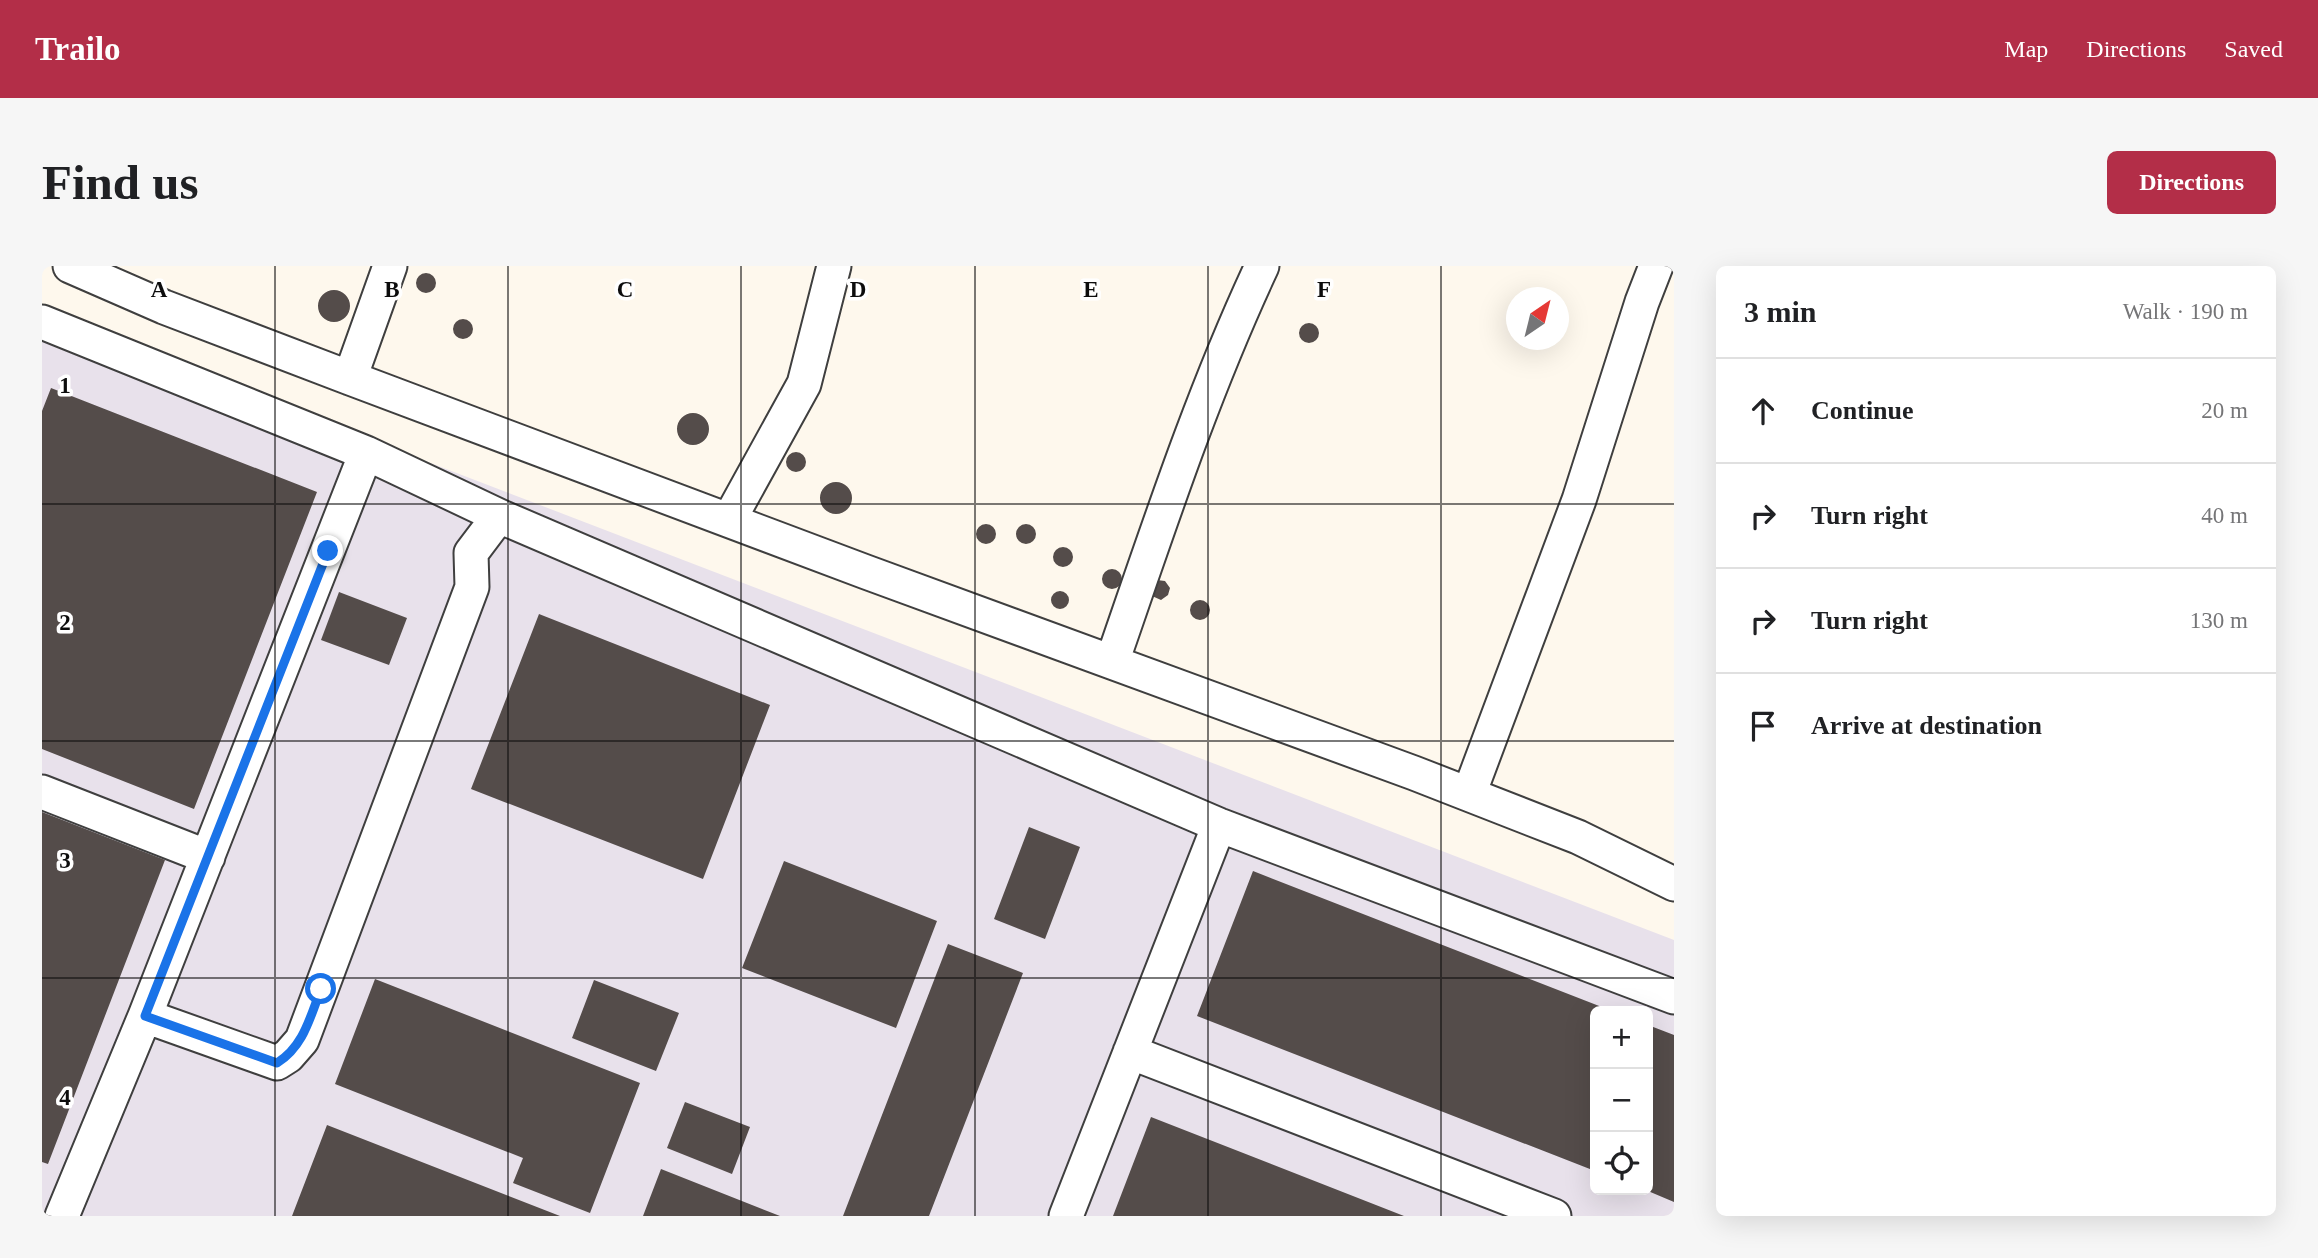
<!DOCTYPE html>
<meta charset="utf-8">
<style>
:root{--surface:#fff;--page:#f6f6f6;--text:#202124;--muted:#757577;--line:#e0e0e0;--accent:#b32e48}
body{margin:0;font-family:Georgia,serif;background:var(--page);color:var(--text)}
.controls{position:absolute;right:21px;bottom:21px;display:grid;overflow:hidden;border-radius:10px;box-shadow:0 7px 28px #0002}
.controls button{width:63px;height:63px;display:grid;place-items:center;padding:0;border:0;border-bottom:2px solid var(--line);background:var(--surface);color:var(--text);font:35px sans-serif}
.compass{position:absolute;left:1464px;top:21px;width:63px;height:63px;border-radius:50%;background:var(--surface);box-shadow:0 7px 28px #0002;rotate:35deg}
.stop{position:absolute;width:21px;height:21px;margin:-16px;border:5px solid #1a73e8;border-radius:50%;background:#fff}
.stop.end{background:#1a73e8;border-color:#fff;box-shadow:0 2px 7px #0008}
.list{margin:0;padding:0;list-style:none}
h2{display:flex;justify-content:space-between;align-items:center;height:91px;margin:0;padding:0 28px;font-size:30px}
h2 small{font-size:23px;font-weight:400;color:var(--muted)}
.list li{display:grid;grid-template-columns:46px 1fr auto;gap:21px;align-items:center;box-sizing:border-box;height:105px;padding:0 28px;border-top:2px solid var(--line)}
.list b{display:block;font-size:26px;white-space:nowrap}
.list em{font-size:23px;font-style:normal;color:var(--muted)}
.icon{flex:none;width:38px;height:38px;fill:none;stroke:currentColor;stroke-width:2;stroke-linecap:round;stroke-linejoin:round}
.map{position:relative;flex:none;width:1632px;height:950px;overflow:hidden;border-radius:10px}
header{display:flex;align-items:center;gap:42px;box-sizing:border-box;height:98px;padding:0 35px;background:var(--accent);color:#fff}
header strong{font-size:33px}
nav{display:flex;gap:38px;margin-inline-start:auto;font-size:24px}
.intro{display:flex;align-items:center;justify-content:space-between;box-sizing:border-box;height:168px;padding:0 42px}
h1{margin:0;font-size:49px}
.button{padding:18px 32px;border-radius:10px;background:var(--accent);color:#fff;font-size:24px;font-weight:700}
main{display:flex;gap:42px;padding:0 42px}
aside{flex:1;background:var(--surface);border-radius:10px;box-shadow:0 7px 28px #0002}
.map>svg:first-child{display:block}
.industrial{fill:#e8e1eb;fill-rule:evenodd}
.building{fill:#544c4a}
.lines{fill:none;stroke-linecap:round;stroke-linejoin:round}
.minor-casing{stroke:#3f3f3f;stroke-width:37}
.minor{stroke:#fff;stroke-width:33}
.route{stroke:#1a73e8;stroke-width:9}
.grid{fill:none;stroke:#0c0c0c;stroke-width:2;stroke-opacity:0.55}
.grid-label{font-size:23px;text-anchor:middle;font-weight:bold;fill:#0c0c0c;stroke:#fff;stroke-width:7;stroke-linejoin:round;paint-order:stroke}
</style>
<header>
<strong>Trailo</strong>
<nav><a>Map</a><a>Directions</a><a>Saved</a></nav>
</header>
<div class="intro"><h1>Find us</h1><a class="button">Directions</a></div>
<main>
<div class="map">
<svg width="1632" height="950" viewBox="0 0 1632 950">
<rect width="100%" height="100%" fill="#fef8ed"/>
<path class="industrial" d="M0 48 1632 674V950H0ZM1553 745H1606V924H1553Z"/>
<path class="building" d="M374 17a10 10 0 1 1 20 0a10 10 0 1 1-20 0Z
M276 40a16 16 0 1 1 32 0a16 16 0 1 1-32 0Z
M411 63a10 10 0 1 1 20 0a10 10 0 1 1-20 0Z
M1257 67a10 10 0 1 1 20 0a10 10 0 1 1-20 0Z
M9 122 275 226 152 543 0 483V145Z
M635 163a16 16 0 1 1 32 0a16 16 0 1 1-32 0Z
M744 196a10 10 0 1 1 20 0a10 10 0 1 1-20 0Z
M778 232a16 16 0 1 1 32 0a16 16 0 1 1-32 0Z
M934 268a10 10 0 1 1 20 0a10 10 0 1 1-20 0Z
M974 268a10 10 0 1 1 20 0a10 10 0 1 1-20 0Z
M1011 291a10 10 0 1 1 20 0a10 10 0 1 1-20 0Z
M1060 313a10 10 0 1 1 20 0a10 10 0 1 1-20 0Z
M1115 314 1123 315 1128 322 1126 329 1119 334 1110 330Z
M1009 334a9 9 0 1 1 18 0a9 9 0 1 1-18 0Z
M297 326 365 352 347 399 279 374Z
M1148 344a10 10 0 1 1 20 0a10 10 0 1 1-20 0Z
M497 348 728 439 661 613 429 523Z
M0 546 123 594 6 898 0 896Z
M987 561 1038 581 1003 673 952 653Z
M742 595 895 655 854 762 700 702Z
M1211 605 1570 745H1553V905L1155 750Z
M906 678 981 707 887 950H801Z
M333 713 598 817 548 947 471 917 481 892 293 818Z
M552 714 637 747 614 805 530 772Z
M1606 759 1632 769V936L1606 925Z
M643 836 708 861 690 908 625 882Z
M1109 851 1362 950H1071Z
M285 859 518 950H250Z
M619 903 738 950H601Z"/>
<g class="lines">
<g class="minor-casing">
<path id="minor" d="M28 0 122 41 308 112 824 306 1372 507 1536 571 1632 618
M0 56 324 187 457 250 1177 559 1632 731
M308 112 348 0
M687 254 762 118 792 0
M1070 396C1116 263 1160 128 1220 0
M0 526 166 591
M1427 528 1537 234 1600 36 1614 0
M103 750 235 797 246 790 260 774 430 321 429 287 457 250
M1088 786 1512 950
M20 950 103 750 324 187
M1024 950 1177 559"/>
</g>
<use href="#minor" class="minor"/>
</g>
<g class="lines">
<path class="route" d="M279 723C268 751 262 780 235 797L103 750 286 285"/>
</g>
<path class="grid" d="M233 0V950M466 0V950M699 0V950M933 0V950M1166 0V950M1399 0V950M0 238H1632M0 475H1632M0 712H1632"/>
<g class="grid-label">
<text x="117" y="31">A</text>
<text x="350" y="31">B</text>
<text x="583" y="31">C</text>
<text x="816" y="31">D</text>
<text x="1049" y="31">E</text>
<text x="1282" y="31">F</text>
<text x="23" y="127">1</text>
<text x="23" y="364">2</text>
<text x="23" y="602">3</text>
<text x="23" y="839">4</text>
</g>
</svg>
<div class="controls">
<button>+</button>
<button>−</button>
<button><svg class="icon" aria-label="locate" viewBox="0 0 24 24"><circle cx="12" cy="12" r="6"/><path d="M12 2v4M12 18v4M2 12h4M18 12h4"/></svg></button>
</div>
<svg class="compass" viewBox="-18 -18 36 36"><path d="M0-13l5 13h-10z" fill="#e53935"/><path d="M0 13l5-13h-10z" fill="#757577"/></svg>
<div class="stop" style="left:279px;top:723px"></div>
<div class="stop end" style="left:286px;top:285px"></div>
</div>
<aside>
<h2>3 min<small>Walk · 190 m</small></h2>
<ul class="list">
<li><svg class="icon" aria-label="ahead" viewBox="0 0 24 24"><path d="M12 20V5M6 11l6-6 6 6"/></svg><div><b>Continue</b></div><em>20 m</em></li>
<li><svg class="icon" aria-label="right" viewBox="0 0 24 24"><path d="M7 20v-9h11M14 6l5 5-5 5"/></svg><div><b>Turn right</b></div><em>40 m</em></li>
<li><svg class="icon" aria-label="right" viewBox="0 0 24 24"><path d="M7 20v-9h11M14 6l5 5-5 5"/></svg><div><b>Turn right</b></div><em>130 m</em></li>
<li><svg class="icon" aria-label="arrive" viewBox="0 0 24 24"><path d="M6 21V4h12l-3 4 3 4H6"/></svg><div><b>Arrive at destination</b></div></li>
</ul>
</aside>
</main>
